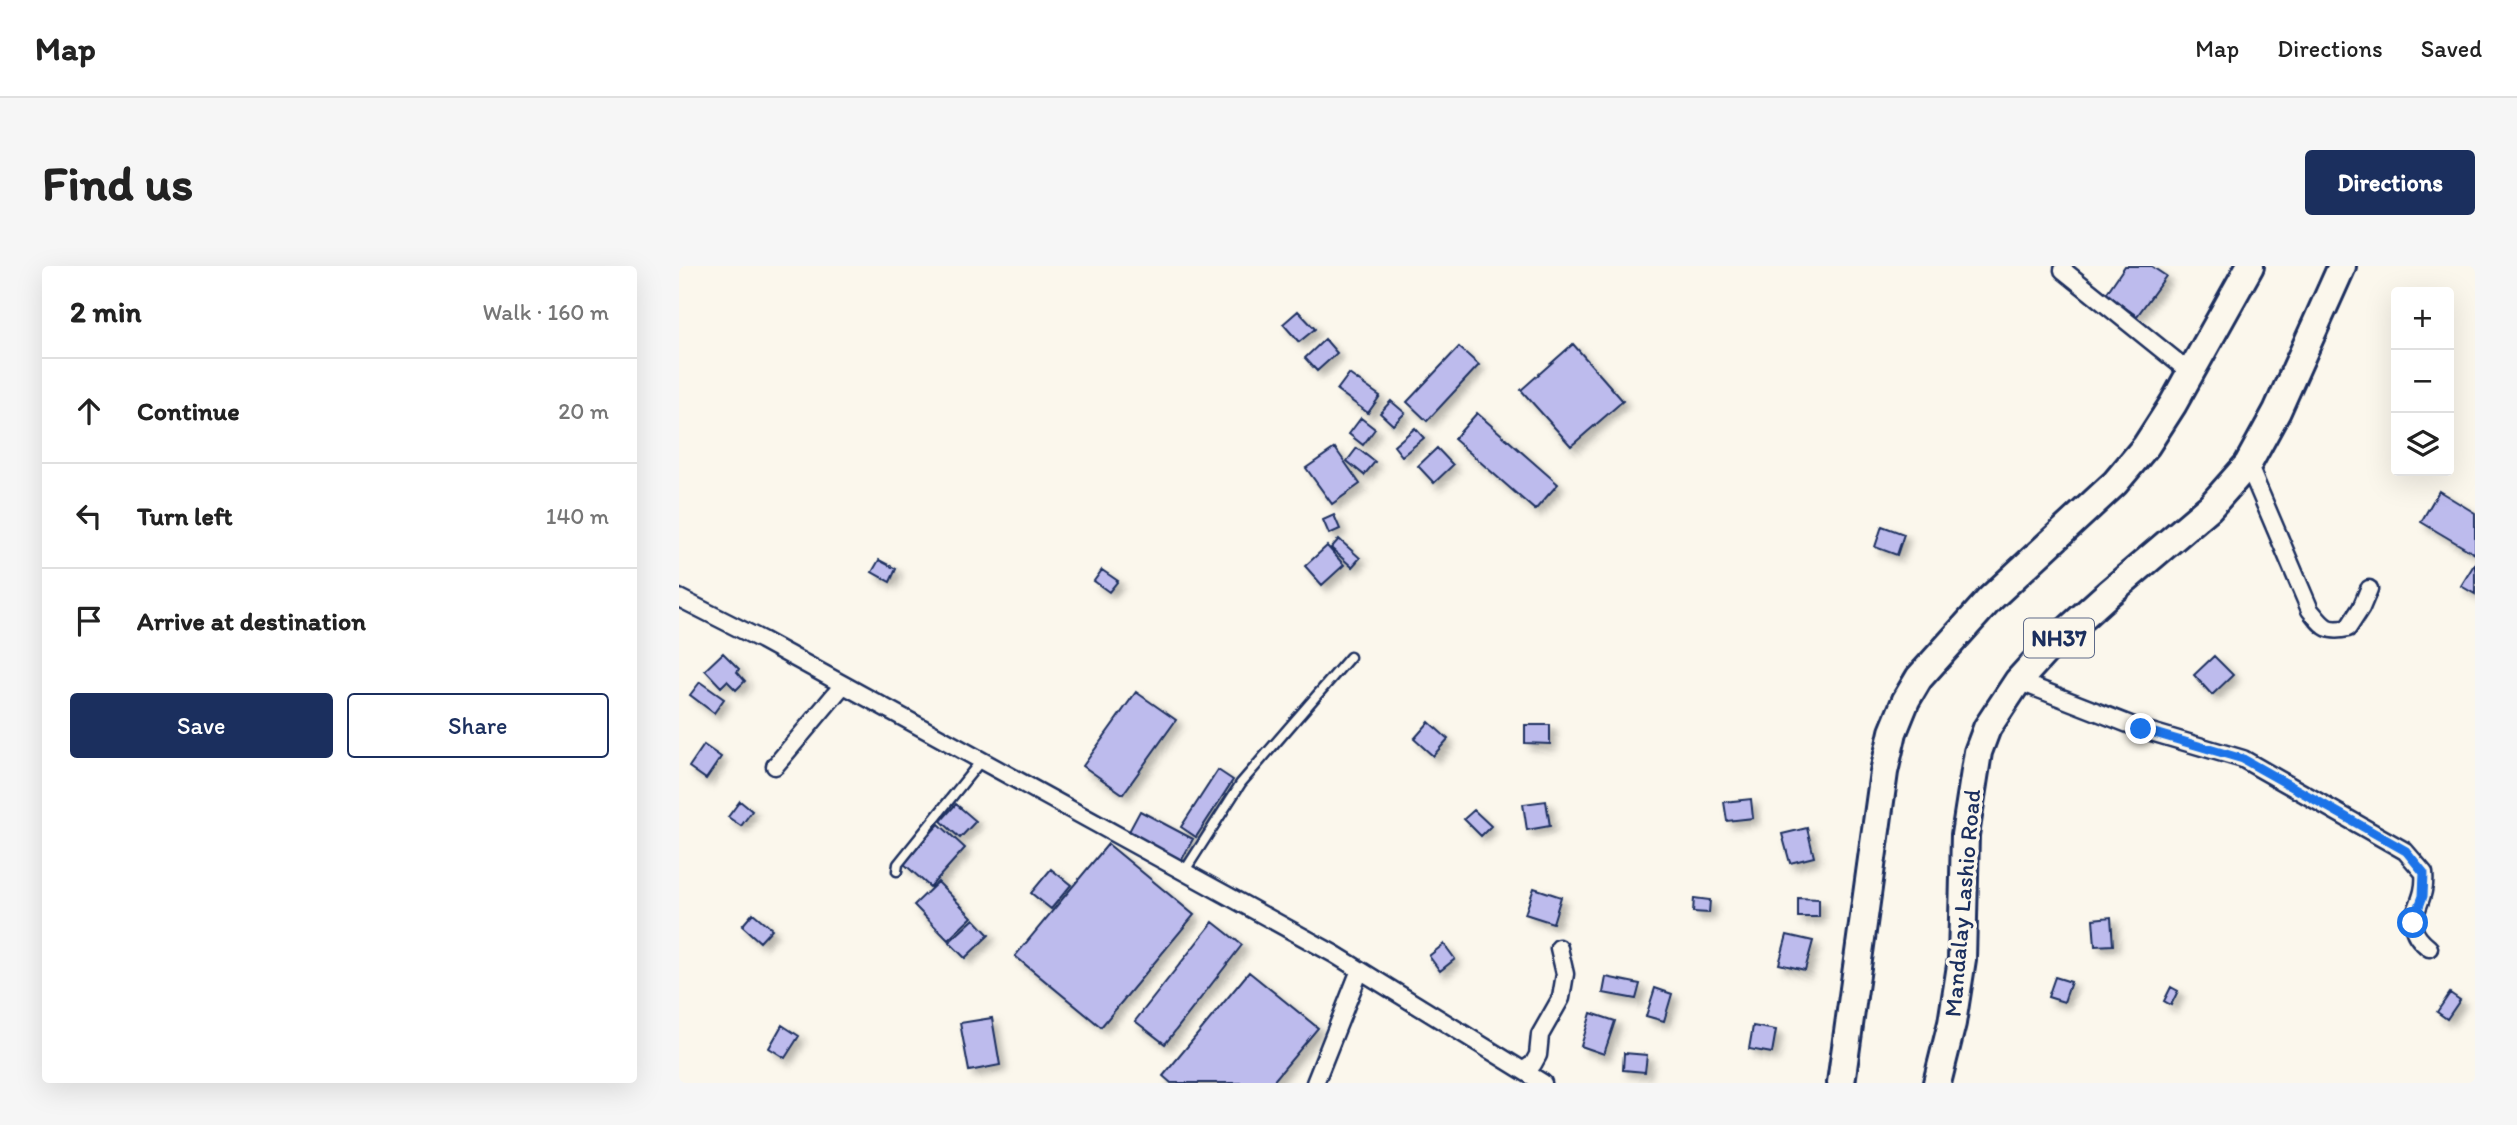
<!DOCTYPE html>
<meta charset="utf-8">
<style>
:root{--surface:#fff;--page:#f6f6f6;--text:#222;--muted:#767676;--line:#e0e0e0;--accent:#1b2f5e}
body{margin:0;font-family:Itim,sans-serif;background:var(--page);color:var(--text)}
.controls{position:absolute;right:21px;top:21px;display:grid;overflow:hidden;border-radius:7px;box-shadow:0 7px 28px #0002}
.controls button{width:63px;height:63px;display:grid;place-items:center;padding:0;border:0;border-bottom:2px solid var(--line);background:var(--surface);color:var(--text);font:35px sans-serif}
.stop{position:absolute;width:21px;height:21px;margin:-16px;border:5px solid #1a73e8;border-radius:50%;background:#fff}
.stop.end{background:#1a73e8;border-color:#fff;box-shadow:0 2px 7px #0008}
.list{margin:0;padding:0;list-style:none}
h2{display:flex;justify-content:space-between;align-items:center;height:91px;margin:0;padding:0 28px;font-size:30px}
h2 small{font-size:23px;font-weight:400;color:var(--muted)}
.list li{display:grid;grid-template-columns:46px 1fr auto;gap:21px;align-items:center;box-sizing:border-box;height:105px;padding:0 28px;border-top:2px solid var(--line)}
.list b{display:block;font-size:26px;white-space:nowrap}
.list em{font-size:23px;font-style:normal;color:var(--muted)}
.actions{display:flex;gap:14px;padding:21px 28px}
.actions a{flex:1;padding:16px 0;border:2px solid var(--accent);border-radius:7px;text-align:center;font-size:24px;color:var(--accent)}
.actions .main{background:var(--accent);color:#fff}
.icon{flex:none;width:38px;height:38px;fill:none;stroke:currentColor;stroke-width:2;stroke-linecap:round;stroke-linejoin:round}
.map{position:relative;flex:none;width:1796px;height:817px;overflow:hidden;border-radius:7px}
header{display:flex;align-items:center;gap:42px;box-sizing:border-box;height:98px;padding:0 35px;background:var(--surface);border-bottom:2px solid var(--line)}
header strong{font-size:33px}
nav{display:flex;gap:38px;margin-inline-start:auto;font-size:24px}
.intro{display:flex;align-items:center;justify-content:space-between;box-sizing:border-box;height:168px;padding:0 42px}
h1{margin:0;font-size:49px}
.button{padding:18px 32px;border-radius:7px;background:var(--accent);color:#fff;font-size:24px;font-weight:700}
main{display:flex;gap:42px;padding:0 42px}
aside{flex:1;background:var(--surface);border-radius:7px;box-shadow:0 7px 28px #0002}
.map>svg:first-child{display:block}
.building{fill:#bdbbed;stroke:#1b2f5e;stroke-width:2;filter:url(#shadow)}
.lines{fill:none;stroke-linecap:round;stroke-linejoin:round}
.service-casing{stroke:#1b2f5e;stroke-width:13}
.minor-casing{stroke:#1b2f5e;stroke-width:21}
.trunk-casing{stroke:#1b2f5e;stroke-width:32}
.service{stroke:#fbf7ec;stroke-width:8}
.minor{stroke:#fbf7ec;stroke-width:16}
.trunk{stroke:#fbf7ec;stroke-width:26}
.route{stroke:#1a73e8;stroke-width:9}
.labels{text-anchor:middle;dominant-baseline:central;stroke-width:7;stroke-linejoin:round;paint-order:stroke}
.shield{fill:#fbf7ec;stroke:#5e6b89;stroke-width:2}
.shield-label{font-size:23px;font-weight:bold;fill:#1b2f5e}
.street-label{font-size:24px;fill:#1b2f5e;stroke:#fbf7ec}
</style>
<header>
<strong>Map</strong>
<nav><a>Map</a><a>Directions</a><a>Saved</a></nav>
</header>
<div class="intro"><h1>Find us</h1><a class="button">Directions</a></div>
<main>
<aside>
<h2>2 min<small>Walk · 160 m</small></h2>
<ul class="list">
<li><svg class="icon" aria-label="ahead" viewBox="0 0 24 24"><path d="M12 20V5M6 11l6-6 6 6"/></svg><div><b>Continue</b></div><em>20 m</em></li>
<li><svg class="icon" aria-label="left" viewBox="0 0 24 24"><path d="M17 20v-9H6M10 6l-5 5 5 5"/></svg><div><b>Turn left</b></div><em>140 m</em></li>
<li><svg class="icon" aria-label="arrive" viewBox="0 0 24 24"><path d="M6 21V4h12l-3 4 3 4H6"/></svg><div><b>Arrive at destination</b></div></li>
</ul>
<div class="actions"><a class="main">Save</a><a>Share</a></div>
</aside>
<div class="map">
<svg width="1796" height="817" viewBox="0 0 1796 817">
<defs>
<filter id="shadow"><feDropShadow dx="5.5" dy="5.5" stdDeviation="3.5" flood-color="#0004"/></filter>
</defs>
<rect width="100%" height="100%" fill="#fbf7ec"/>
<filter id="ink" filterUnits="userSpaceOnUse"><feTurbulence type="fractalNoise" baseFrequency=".0143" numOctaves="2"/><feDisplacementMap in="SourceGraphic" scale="14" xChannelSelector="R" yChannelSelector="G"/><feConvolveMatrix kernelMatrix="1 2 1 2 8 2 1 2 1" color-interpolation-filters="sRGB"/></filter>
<g filter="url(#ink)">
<path class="building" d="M1446 0H1472L1487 10 1458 50 1427 28Z
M619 45 636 63 620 76 604 58Z
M646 73 658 87 638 105 626 92Z
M894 78 944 135 892 180 842 124Z
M780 81 800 99 748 155 728 136Z
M670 108 701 130 689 147 658 124Z
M712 135 726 147 714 159 701 147Z
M798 147 879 218 856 244 775 173Z
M682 152 696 163 684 179 670 168Z
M736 162 745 172 723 190 715 180Z
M656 182 681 218 653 238 627 202Z
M678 182 696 196 685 209 668 195Z
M758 182 774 199 755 217 739 200Z
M1760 225 1796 247V288L1742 256Z
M655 249 661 263 650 268 644 254Z
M1203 260 1225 268 1218 289 1196 281Z
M660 273 681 292 673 301 652 282Z
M648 280 665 299 643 319 626 300Z
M200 294 217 303 211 316 193 306Z
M1796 297V328L1782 320Z
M423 304 439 315 430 326 415 315Z
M44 387 60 403 58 406 66 415 57 424 48 415 42 421 26 404Z
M1535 390 1554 409 1533 429 1515 409Z
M21 416 45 433 35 447 11 429Z
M457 426 497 454 444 528 404 500Z
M750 456 769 473 754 490 735 473Z
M846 459H871V478L846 477Z
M25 479 42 491 27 513 10 501Z
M539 504 554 514 517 571 502 561Z
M1072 533 1074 552 1048 555 1045 536Z
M61 535 73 545 62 560 49 551Z
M867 535 871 560 848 564 844 538Z
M277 538 297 555 281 572 262 555Z
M795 544 812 560 802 570 785 553Z
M461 545 514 573 500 599 447 571Z
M260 558 286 582 251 621 224 597Z
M1128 562 1135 591 1111 597 1103 568Z
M429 578 515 649 422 761 336 690Z
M372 603 392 619 372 643 352 627Z
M259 616 293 651 269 674 235 639Z
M855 622 882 631 874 657 846 648Z
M1015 632 1031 634 1030 647 1014 646Z
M1119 632 1140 633V651H1119Z
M74 647 93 663 81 676 63 660Z
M1432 651 1434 679 1416 680 1414 653Z
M295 653 310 669 286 692 270 676Z
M534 656 563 679 486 778 456 755Z
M1108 669 1134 675 1126 704 1100 698Z
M765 678 776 693 761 705 750 690Z
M570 706 639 762 593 817H492L484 810Z
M927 711 961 718 957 733 924 727Z
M1376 711 1392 716 1385 736 1369 731Z
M1492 721 1499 725 1492 739 1485 735Z
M976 722 993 728 985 755 967 750Z
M1771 727 1781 734 1768 753 1758 746Z
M912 747 936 755 925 788 902 780Z
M313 752 321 799 290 805 281 757Z
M103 759 120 770 106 792 90 782Z
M1074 760 1097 764 1093 787 1070 783Z
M945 787 968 789 966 806 944 804Z"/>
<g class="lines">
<g class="service-casing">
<path id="service" d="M218 605 219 598 301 496
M505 606 562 517 671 391"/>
</g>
<g class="minor-casing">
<path id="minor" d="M1384 4 1512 107
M1569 198 1631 344C1644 360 1647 367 1669 362L1682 342 1690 323
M0 332 83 374 655 688 864 817
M1339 415 1462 463 1564 493 1726 585 1745 607C1749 642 1716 656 1750 682
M96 500 164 419
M845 804 854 798 859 789 861 769 882 732 886 708 880 682
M636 817 681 704"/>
</g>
<g class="trunk-casing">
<path id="trunk" d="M1162 817 1205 506 1214 466 1227 434 1240 412 1311 333 1436 217 1467 180 1494 138 1571 0
M1258 817 1273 757 1283 693 1286 569 1299 486 1308 462 1339 415 1369 382 1430 327 1531 241 1569 198 1598 145 1663 0"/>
</g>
<use href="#service" class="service"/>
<use href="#minor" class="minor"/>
<use href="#trunk" class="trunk"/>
</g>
</g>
<g class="lines" filter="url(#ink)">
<path class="route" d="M1462 463 1564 493 1727 585 1745 607 1744 630 1734 657"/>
</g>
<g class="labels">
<rect class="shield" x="1345" y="352.5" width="70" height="39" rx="5"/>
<g class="shield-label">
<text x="1380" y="372">NH37</text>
</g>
<g class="street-label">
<text transform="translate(1283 637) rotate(-85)">Mandalay Lashio Road</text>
</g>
</g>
</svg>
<div class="controls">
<button>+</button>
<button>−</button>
<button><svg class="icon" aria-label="layers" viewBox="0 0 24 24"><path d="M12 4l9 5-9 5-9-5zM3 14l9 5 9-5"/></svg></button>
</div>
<div class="stop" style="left:1734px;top:657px"></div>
<div class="stop end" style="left:1462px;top:463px"></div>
</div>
</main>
